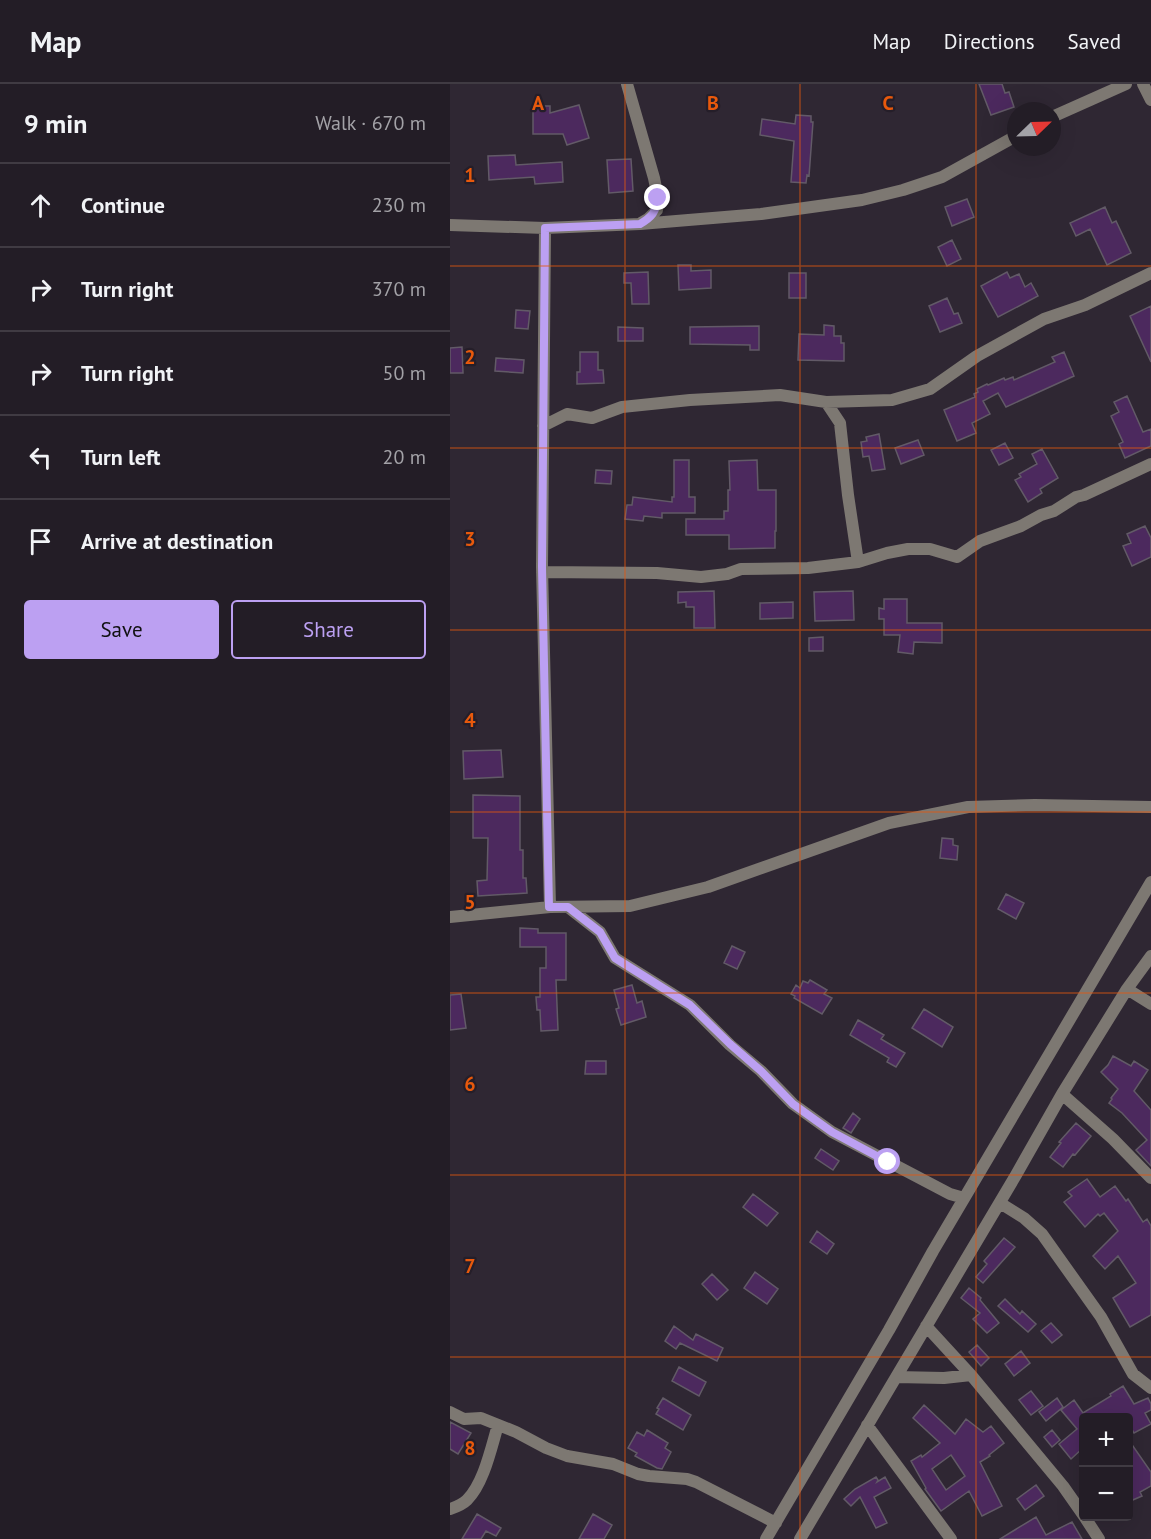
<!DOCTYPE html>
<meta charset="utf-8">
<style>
:root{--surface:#231d26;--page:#2b262e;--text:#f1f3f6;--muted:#a3a2a7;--line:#403b43;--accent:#bca0f2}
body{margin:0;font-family:"PT Sans",sans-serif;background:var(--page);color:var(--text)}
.controls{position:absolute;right:18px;bottom:18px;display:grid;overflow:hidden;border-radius:6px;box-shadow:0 6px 24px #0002}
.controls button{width:54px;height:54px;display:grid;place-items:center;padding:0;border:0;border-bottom:2px solid var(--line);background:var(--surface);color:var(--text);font:30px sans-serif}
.compass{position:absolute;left:557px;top:18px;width:54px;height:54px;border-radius:50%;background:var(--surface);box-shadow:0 6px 24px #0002;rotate:67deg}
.stop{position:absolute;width:18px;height:18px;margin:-14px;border:4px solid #bca0f2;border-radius:50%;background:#fff}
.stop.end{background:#bca0f2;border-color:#fff;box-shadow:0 2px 6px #0008}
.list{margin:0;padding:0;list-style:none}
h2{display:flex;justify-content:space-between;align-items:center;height:78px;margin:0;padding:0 24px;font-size:26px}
h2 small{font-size:20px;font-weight:400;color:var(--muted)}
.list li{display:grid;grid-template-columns:39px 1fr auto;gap:18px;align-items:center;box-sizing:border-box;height:84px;padding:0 24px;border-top:2px solid var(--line)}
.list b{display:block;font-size:22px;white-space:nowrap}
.list em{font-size:20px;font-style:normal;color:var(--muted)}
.actions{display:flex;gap:12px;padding:18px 24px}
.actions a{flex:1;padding:14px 0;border:2px solid var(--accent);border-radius:6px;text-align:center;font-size:21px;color:var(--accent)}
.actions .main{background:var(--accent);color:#111}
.icon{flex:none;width:33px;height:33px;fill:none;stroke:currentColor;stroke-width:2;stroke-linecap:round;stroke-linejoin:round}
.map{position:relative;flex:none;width:701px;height:1455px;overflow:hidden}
header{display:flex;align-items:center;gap:36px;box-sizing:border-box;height:84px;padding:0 30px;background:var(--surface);border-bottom:2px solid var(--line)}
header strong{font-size:28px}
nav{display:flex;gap:33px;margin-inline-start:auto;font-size:21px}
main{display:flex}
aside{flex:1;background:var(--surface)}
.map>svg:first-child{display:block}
.building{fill:#4c295e;stroke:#625a67;stroke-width:1.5;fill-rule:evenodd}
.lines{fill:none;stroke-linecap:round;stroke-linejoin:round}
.minor{stroke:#7d7872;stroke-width:12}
.route{stroke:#bca0f2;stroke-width:8}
.grid{fill:none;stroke:#e8590c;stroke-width:1.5;stroke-opacity:0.55}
.grid-label{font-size:20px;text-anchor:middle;font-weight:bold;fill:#e8590c;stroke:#251e29;stroke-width:4.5;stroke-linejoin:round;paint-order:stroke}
</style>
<header>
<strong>Map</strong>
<nav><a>Map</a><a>Directions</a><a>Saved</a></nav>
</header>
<main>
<aside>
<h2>9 min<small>Walk · 670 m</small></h2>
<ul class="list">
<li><svg class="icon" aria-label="ahead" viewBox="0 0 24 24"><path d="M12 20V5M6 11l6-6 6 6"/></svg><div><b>Continue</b></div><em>230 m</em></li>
<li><svg class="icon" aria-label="right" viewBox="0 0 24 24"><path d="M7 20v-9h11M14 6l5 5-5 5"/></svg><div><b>Turn right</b></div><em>370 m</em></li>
<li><svg class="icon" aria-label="right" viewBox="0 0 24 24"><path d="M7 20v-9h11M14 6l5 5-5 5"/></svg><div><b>Turn right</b></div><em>50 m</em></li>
<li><svg class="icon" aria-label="left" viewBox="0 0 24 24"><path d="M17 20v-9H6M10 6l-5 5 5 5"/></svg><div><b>Turn left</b></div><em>20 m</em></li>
<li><svg class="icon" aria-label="arrive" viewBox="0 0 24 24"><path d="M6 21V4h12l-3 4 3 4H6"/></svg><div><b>Arrive at destination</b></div></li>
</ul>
<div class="actions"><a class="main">Save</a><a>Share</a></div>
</aside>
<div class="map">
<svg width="701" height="1455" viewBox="0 0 701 1455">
<rect width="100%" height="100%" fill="#2f2733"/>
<path class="building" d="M529 0H552L555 9 559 8 564 23 541 31Z
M129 21 139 54 117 61 113 50H83V22H100V29Z
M346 31 361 32V38H363L359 92 357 91 356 99 341 98 344 57 310 51 312 35 345 40Z
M65 71 66 81 112 78 113 98 85 100 84 93 39 96 38 72Z
M181 75 183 107 159 109 157 76Z
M517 115 524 133 502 142 495 123Z
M655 123 662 139 666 137 681 169 657 181 640 145 626 152 620 139Z
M502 156 511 175 497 182 488 163Z
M228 181H241V187L261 186V204L229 206Z
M198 188 199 220H182L181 199H174V189Z
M557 188 560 194 569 190 575 203 581 199 588 212 548 233 531 202Z
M339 189H356V214H339Z
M497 214 504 230 508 229 512 239 490 248 479 222Z
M701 222V278L680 232Z
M66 226 80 227 78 245 65 244Z
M374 241 384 242V252H391V259H394V277L348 276 349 250 374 251Z
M309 242V266H300V261L240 260V243Z
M168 243 193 244V257H168Z
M12 263 13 289H0V264Z
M130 268H148V286H153L154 299 127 300V288H130Z
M614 268 624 292 556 323 548 309 533 317 540 330 522 339 526 349 507 357 494 326 525 313 524 310 528 308 527 305 537 300 538 301 554 294 555 296 563 293 564 296 605 278 602 273Z
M46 274 74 276 73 289 45 287Z
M677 312 693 348 701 345V362L675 374 669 360 673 358 661 332 669 328 664 318Z
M429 350 435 385 422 387 419 372 413 373 411 358 417 357 416 353Z
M468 356 474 371 451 380 445 364Z
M555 359 563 374 549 381 541 366Z
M592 365 608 394 590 405 592 409 578 418 565 396 571 393 569 390 587 380 582 370Z
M224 376H239V413H245V429H212V434L194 432 193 437 175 435 177 421H182L183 413 222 418V413H224Z
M307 376 308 406H326V447H325V464L279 465V451H236V435H274V427H278V406H280L279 377Z
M146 386 162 387 161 400 145 399Z
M695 442 701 454V473L682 482 673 462 681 459 677 450Z
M264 507 265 544H244V523H236V518L228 519V508Z
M403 507 404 536 365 537 364 508Z
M434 515H457V539H492V559L464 558 463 570 448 568 450 551H434V535H429V524L434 525Z
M343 518V534L310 535V519Z
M373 553V567H359V554Z
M51 666 53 693 14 695 13 667Z
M23 711 70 712V766H73V794H76L77 809 28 812 27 797 37 796 38 754H23Z
M492 754 503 755V761L508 762 507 776 490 774Z
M556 810 574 819 566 835 548 825Z
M70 844 88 845V849H116V896H106L108 946 91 947 90 926H87L86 913H90V884H96V863H70Z
M282 862 295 868 287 885 274 879Z
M360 896 377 906 374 910 382 914 372 930 344 914 345 912 341 910 346 901 350 904 353 897 358 899Z
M182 901 187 919 192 917 196 933 171 941 166 925 169 924 164 906Z
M11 910 16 944 0 946V911Z
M474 925 503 943 492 963 462 944Z
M408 936 434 951 431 955 455 969 446 983 437 978 439 974 400 951Z
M663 972 681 982 684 977 698 986 684 1007 701 1026V1082L686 1066 697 1056 672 1029 659 1019 662 1015 661 1014 668 1005 651 988 658 981Z
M136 977H156V990H135Z
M403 1029 410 1035 401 1049 393 1044Z
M626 1039 641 1052 625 1071 623 1070 613 1083 600 1073 611 1059 609 1058Z
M371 1065 389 1077 383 1086 365 1074Z
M637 1095 650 1113 665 1102 676 1117 678 1115 693 1138 697 1135 701 1142V1231L680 1243 663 1214 686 1199 668 1172 655 1185 643 1172 668 1147 654 1129 650 1132 648 1130 635 1143 614 1118 622 1112 618 1108Z
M303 1110 328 1129 317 1142 293 1123Z
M367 1147 384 1160 377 1170 360 1158Z
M554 1154 565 1163 533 1199 526 1193 537 1180 534 1177Z
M305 1188 328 1205 317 1220 294 1204Z
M262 1190 278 1206 267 1216 252 1200Z
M519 1204 531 1214 530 1216 549 1239 537 1249 523 1235 530 1229 511 1214Z
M555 1215 570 1230 572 1227 586 1240 578 1248 548 1222Z
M601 1239 612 1251 602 1259 591 1247Z
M224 1242 243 1256 246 1250 273 1264 267 1277 230 1259 226 1265 215 1257Z
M527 1261 539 1274 531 1282 519 1268Z
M571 1267 580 1279 564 1292 555 1280Z
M229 1283 256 1298 249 1312 222 1297Z
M673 1302 684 1320 698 1314 701 1320V1326L695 1329 701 1340 684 1349 678 1339V1334H633V1364L621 1375 609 1360 627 1345 611 1326 624 1316 633 1329 661 1312 660 1310Z
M581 1307 593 1322 581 1331 569 1316Z
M213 1314 241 1331 233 1346 206 1330 209 1325 207 1324Z
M607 1314 613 1323 596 1337 589 1328Z
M474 1321 505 1350 516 1335 533 1348 541 1342 554 1359 539 1371 540 1372 530 1378 552 1422 532 1432 519 1407 491 1427 475 1405 476 1404 461 1377 471 1371 472 1373 490 1359 463 1334ZM501 1371 515 1392 496 1406 482 1385Z
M0 1338 21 1349 8 1370 0 1365Z
M197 1346 218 1359 215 1364 221 1368 212 1385 207 1384 185 1372 187 1369 178 1364 187 1348 194 1352Z
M602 1346 610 1356 602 1363 594 1353Z
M678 1355 701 1388V1402L690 1408 692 1412 678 1418Z
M426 1393 428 1396 427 1398 435 1393 441 1404 424 1413 437 1439 426 1444 410 1413 401 1422 394 1415 405 1405Z
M586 1401 594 1412 575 1426 567 1415Z
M27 1430 51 1444 46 1452 36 1447 31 1455H12Z
M143 1430 162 1441 154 1455H129Z
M586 1433 596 1451 622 1438 632 1455H550Z"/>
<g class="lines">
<path class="minor" d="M177 0 204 94 208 114 207 126 198 135 191 139
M693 0 701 16
M602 33 676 0
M0 141 95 144 190 140 311 130 412 116 453 106 492 93 566 52
M95 144 92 483 100 823
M376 318 442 316 480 305 527 272 594 235 635 221 701 189
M93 342 117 330 142 334 172 323 240 316 330 311 376 318 390 339 398 411 408 478
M92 488 207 489 251 493 277 490 291 485 358 484 408 478 437 469 458 465H480L507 473 530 457 571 442 591 431 604 427 626 413 634 411 701 380
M118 823 150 848 165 874 240 921 280 961 311 987 343 1020 382 1048 500 1110 514 1114
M0 833 100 823 180 822 258 803 439 739 518 723 585 721 701 723
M677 905 701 920
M612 1010 663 1055 701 1094
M550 1119 574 1134 592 1150 651 1233 683 1290 701 1304
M476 1242 521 1291
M446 1293 494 1294 521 1291 613 1402 634 1432
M0 1328 14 1335 31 1334 66 1348 96 1364 117 1372 163 1380 188 1390 199 1392 237 1395 246 1398 326 1439
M417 1341 501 1455
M0 1425C6 1423 12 1421 17 1416 34 1399 41 1364 48 1341
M634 1432 649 1455
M316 1455 439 1246 483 1167 701 798
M350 1455 566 1091 612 1010 677 905 701 872"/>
</g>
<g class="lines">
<path class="route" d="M208 114C206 128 202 133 190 140L95 144 92 483 99 823H118L150 848 165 874 240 921 280 960 311 987 343 1020 382 1048 438 1078"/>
</g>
<path class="grid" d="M175 0V1455M350 0V1455M526 0V1455M0 182H701M0 364H701M0 546H701M0 728H701M0 909H701M0 1091H701M0 1273H701"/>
<g class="grid-label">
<text x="88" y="26">A</text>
<text x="263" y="26">B</text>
<text x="438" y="26">C</text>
<text x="20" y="98">1</text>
<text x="20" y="280">2</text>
<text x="20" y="462">3</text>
<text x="20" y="643">4</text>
<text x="20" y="825">5</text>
<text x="20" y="1007">6</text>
<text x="20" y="1189">7</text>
<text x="20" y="1371">8</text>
</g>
</svg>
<div class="controls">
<button>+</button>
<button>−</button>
</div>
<svg class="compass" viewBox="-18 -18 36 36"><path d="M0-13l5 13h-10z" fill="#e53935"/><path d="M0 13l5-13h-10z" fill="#a3a2a7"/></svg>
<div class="stop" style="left:438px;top:1078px"></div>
<div class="stop end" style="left:208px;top:114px"></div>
</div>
</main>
